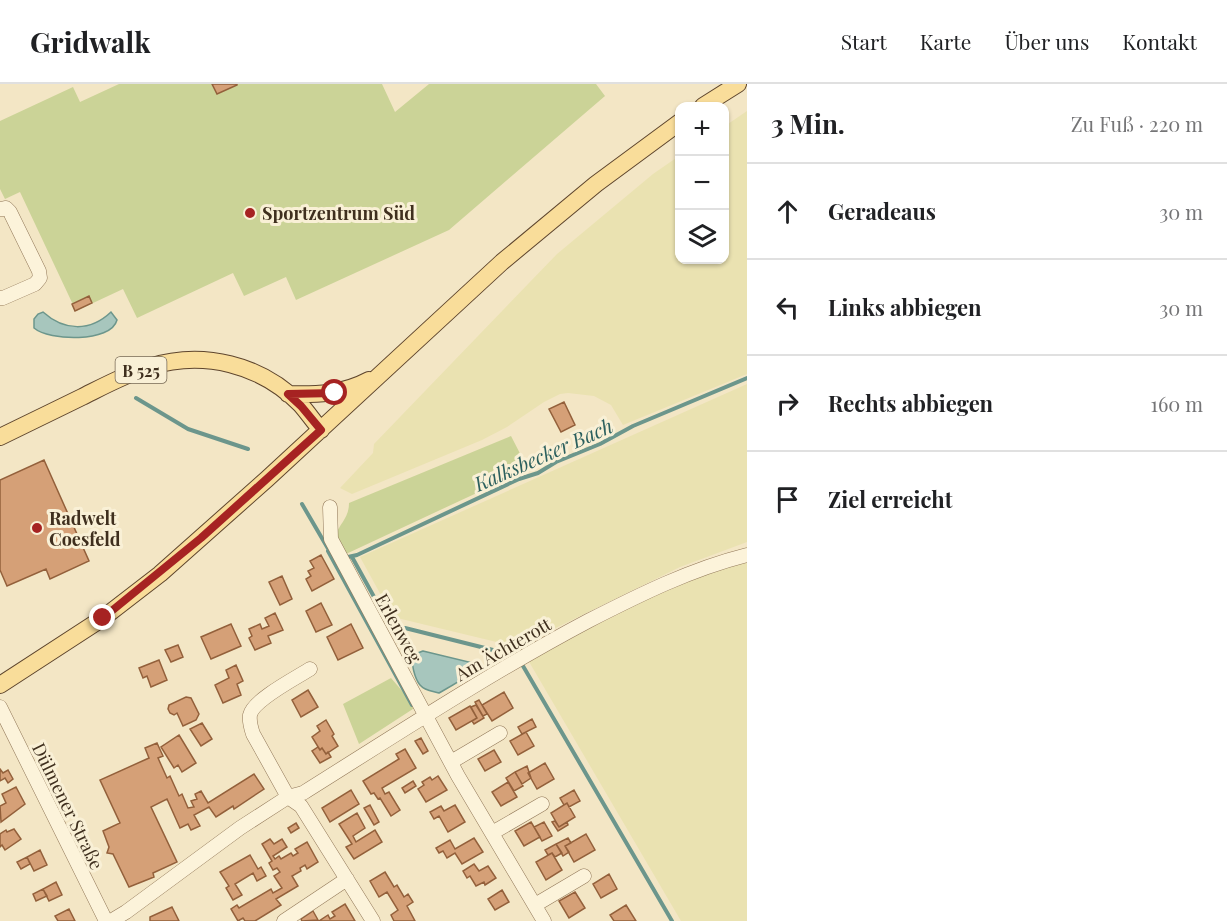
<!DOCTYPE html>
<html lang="de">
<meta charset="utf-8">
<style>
:root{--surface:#fff;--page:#f6f6f6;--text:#202124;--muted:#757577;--line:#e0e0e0}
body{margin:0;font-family:"Playfair Display",serif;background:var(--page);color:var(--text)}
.controls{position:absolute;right:18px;top:18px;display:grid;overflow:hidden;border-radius:12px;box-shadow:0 2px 4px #0004}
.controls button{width:54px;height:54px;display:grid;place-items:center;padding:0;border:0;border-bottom:2px solid var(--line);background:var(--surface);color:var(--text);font:30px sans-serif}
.stop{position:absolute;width:18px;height:18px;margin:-14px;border:4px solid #a62322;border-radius:50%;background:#fff}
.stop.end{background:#a62322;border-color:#fff;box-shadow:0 2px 6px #0008}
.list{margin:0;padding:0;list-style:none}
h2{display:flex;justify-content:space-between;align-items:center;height:78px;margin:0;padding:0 24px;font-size:26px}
h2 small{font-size:20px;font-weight:400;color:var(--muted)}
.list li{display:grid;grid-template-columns:39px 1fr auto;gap:18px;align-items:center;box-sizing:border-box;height:96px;padding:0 24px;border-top:2px solid var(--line)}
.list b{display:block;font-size:22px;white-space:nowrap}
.list em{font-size:20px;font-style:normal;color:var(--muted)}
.icon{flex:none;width:33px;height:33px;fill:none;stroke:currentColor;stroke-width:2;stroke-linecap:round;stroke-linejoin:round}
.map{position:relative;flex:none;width:747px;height:837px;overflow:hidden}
header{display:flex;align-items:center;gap:36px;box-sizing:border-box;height:84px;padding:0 30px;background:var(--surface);border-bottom:2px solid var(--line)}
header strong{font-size:28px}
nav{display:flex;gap:33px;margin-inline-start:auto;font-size:21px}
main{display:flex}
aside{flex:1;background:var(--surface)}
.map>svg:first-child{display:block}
.farmland{fill:#eae2b1}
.green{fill:#cbd397}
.water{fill:#a7c6bd;stroke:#6c968c;stroke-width:1.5}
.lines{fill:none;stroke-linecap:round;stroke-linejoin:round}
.stream{stroke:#6c968c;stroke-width:4}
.building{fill:#d5a077;stroke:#93603b;stroke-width:1.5}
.minor-casing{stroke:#917758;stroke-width:15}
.major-casing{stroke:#5e452d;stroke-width:18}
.minor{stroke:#fcf3da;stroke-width:14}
.major{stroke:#f9dd9a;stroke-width:16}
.route{stroke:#a62322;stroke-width:8}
.poi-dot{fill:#a62322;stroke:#f9f0d6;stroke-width:2}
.labels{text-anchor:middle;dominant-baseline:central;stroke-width:6;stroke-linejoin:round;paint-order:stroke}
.shield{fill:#f9f0d6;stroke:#776955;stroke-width:1.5}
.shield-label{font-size:16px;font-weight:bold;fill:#3f2f1e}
.poi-label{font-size:18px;font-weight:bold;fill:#3f2f1e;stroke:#f9f0d6;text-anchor:start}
.street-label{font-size:18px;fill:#3f2f1e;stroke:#f9f0d6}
.water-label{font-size:20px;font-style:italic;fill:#2c605e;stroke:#f9f0d6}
</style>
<header>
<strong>Gridwalk</strong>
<nav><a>Start</a><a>Karte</a><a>Über uns</a><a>Kontakt</a></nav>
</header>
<main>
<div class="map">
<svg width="747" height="837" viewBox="0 0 747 837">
<rect width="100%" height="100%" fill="#f3e6c5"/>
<path class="farmland" d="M747 27V290L623 341 611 321 594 312 568 309 560 310 544 318 507 343 482 356 352 410 340 404 373 369 374 360 557 170 653 90 679 72 680 176H724L725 42Z
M747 300V458L680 483 517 563 393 533 360 473Z
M747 477V837H681L528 576 651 513 721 484Z"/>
<path class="green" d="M119 0H382L395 28 429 0H596L605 12 449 146 296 216 286 193 244 212 233 189 137 234 123 205 76 227 20 108 5 115 0 105V37L73 3 80 18Z
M511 352 528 385 346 470 335 452C340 439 349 434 349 419Z
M391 594 416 623 359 660 343 620Z"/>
<path class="water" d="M43 228C64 247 90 248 111 228L117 236C111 259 49 257 34 244V235L38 230Z
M423 567 473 579C471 594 450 602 439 609 432 607 425 607 420 601 415 595 410 578 414 572 416 569 421 568 423 567Z"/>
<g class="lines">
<path class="stream" d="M136 314 188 345 248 365
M302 420 330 468
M328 467 412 621
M348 473 357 471 519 395 538 389 556 378 600 360 633 342 747 294
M352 473 389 540 395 542
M405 544 509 570
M523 582 672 837"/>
</g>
<path class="building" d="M212 0H237V1L217 10Z
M89 212 92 219 75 227 72 220Z
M564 318 575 341 561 348 549 325Z
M607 339 612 348 603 352 599 343Z
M44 376 89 477 50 495 46 485 7 502 0 486V396Z
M321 471 334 495 312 507 306 495 311 492 308 487 314 484 310 477Z
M282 492 292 515 280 521 269 498Z
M321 519 332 541 316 548 306 527Z
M275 529 283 546 268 552 271 559 255 566 249 554 252 552 249 545 260 540 262 545 269 542 265 534Z
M231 540 241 562 211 575 201 553Z
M351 540 363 564 338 576 327 553Z
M178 561 183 573 171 578 165 566Z
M159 576 167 596 151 603 147 592 143 594 139 584Z
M236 581 243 597 237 600 241 611 223 619 215 601 229 594 226 586Z
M308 606 318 623 301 633 292 616Z
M504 608 513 624 492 637 482 621Z
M186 613 191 614 199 630 196 636 183 642 177 629 174 631 170 629 168 625 169 621Z
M479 616 487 630 483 632 475 618Z
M476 621 484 634 474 640 472 637 477 634 471 623Z
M470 622 477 634 456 646 449 634Z
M532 635 536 643 522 650 518 643Z
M326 636 334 650 332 652 338 662 326 670 322 664 320 666 312 653 320 647 317 642Z
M202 639 212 655 201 662 190 645Z
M526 648 534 662 518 671 510 657Z
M179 651 196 679 182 688 178 681 174 684 161 663Z
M421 654 428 667 423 670 415 657Z
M157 659 163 672 158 674 167 694 170 692 179 712 182 710 188 724 194 723 191 717 197 715 195 710 201 707 208 719 254 690 264 705 234 725 233 722 216 733 209 723 194 731 200 742 191 746 188 740 180 744 167 715 151 723 177 778 153 789 154 793 129 803 113 770 107 769 109 763 103 747 120 739 100 696 149 674 145 664Z
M318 663 320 666 322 664 326 670 328 668 331 673 320 679 312 667Z
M405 665 416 684 382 704 385 710 389 708 400 726 391 732 380 714 378 715 374 709 371 710 363 697 399 675 396 670Z
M494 666 501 678 485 687 478 675Z
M545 679 554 695 537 705 528 689Z
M527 682 531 694 522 700 515 688Z
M0 685 3 689 8 686 13 695 8 699 5 694 0 697Z
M515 688 523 702 514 707 506 694Z
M438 692 447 706 426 718 418 705 424 701 422 698 430 693 432 696Z
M413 697 416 702 405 709 402 704Z
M508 698 517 713 501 722 492 708Z
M16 703 25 720 1 738 0 722 6 719 2 710Z
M351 706 359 720 330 738 322 724Z
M574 706 580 717 569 723 567 719 564 721 560 714Z
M567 719 575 733 559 743 551 729Z
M370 721 379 738 374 741 364 724Z
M455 721 465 738 448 748 439 732 434 735 430 728 441 722 444 727Z
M357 729 365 744 353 752 356 758 375 746 382 758 354 775 346 763 352 760 339 740Z
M555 737 559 743 567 738 568 741 558 747 552 738Z
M531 738 540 753 524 762 515 747Z
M544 738 552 752 542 757 534 743Z
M296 739 299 744 291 749 288 744Z
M14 745 21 755 5 766 2 761 0 763V750L6 746 7 748Z
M586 750 595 766 574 778 565 762Z
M474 754 483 768 462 780 455 769 447 774 443 767 439 769 436 764 450 756 455 765Z
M568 754 571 759 565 762 569 768 563 772 556 760Z
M270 755 274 760 282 755 287 763 273 772 275 775 279 772 281 775 291 769 293 772 298 769 295 765 307 758 318 778 307 785 305 781 300 784 301 787 292 792 298 802 276 815 281 821 255 837H245L243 834 238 837 231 825 237 821 239 824 271 805 273 809 282 804 274 792 280 788 277 784 273 786 269 779 272 777 262 760Z
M556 760 562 769 555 773 552 769 548 771 545 766Z
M40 766 47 781 34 787 27 773Z
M552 769 562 786 546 796 536 778Z
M250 771 258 785 261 783 266 792 257 797 253 789 235 800 242 811 233 816 226 804 229 802 220 788Z
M27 773 30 780 21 785 17 778Z
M474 780 479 787 488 782 496 794 485 801 484 798 476 802 470 792 467 794 463 787Z
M385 788 394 803 397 801 404 813 408 810 413 818 407 822 415 837H394L391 831 398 826 387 808 379 813 370 797Z
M609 790 617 805 601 814 593 800Z
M56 798 62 811 49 817 43 805Z
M43 805 47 812 36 817 33 810Z
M502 806 509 818 495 826 488 815Z
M575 808 585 824 569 834 559 817Z
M345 820 355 837H319L328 831 330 835 335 832 332 828Z
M626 821 636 837H614L610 831Z
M172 823 179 837H150V833Z
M69 825 75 837H58L55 832Z
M313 827 318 836 302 837 301 835Z"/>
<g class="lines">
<g class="minor-casing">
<path id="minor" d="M0 125 6 124 10 128 39 187 40 194 35 200 3 214H0
M330 423 331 455 458 692 544 837
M310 585C296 594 253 616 250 631 249 638 251 644 253 650L288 713 301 722 373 837
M0 623 106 837
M451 678 500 649
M492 749 542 720
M535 821 584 792
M111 837 126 828 240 744 288 713 303 709C397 650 490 589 588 537 639 511 691 485 747 471
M284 837 347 795"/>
</g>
<g class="major-casing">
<path id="major" d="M703 22 738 0
M288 310C316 311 343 310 369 296
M0 353C27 340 55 326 82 313 104 302 126 290 149 283 203 266 261 280 301 321 308 329 314 338 321 346
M0 601 103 534 160 490 267 395 502 178 596 100 680 38"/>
</g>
<use href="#minor" class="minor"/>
<use href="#major" class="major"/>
</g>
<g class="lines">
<path class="route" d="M103 534 201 454 321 346 301 322 288 310 335 309"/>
</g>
<g class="poi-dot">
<circle cx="250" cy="129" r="6"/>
<circle cx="37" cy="444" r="6"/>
</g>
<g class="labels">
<rect class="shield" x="115.5" y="273" width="51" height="26" rx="4.5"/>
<g class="shield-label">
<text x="141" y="286">B 525</text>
</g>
<g class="poi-label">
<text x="262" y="129">Sportzentrum Süd</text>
<text x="49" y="434">Radwelt<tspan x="49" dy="21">Coesfeld</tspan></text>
</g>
<g class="street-label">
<text transform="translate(399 544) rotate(61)">Erlenweg</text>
<text transform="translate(503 565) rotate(-30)">Am Ächterott</text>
<text transform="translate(68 722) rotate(64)">Dülmener Straße</text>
</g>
<g class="water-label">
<text transform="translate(543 370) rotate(-24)">Kalksbecker Bach</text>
</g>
</g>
</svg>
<div class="controls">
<button>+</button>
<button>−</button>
<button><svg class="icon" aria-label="layers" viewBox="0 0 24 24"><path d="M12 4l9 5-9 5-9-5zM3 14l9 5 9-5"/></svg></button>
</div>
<div class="stop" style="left:335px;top:309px"></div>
<div class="stop end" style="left:103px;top:534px"></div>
</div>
<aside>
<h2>3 Min.<small>Zu Fuß · 220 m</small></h2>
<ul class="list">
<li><svg class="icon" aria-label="ahead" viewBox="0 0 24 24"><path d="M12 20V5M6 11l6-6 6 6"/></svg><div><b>Geradeaus</b></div><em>30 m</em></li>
<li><svg class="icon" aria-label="left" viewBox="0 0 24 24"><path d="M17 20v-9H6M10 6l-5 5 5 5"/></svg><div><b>Links abbiegen</b></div><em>30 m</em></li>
<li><svg class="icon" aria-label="right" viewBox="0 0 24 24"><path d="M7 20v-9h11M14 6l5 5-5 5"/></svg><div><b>Rechts abbiegen</b></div><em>160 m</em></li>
<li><svg class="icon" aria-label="arrive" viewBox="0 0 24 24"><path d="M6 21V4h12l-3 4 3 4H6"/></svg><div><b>Ziel erreicht</b></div></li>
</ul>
</aside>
</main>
